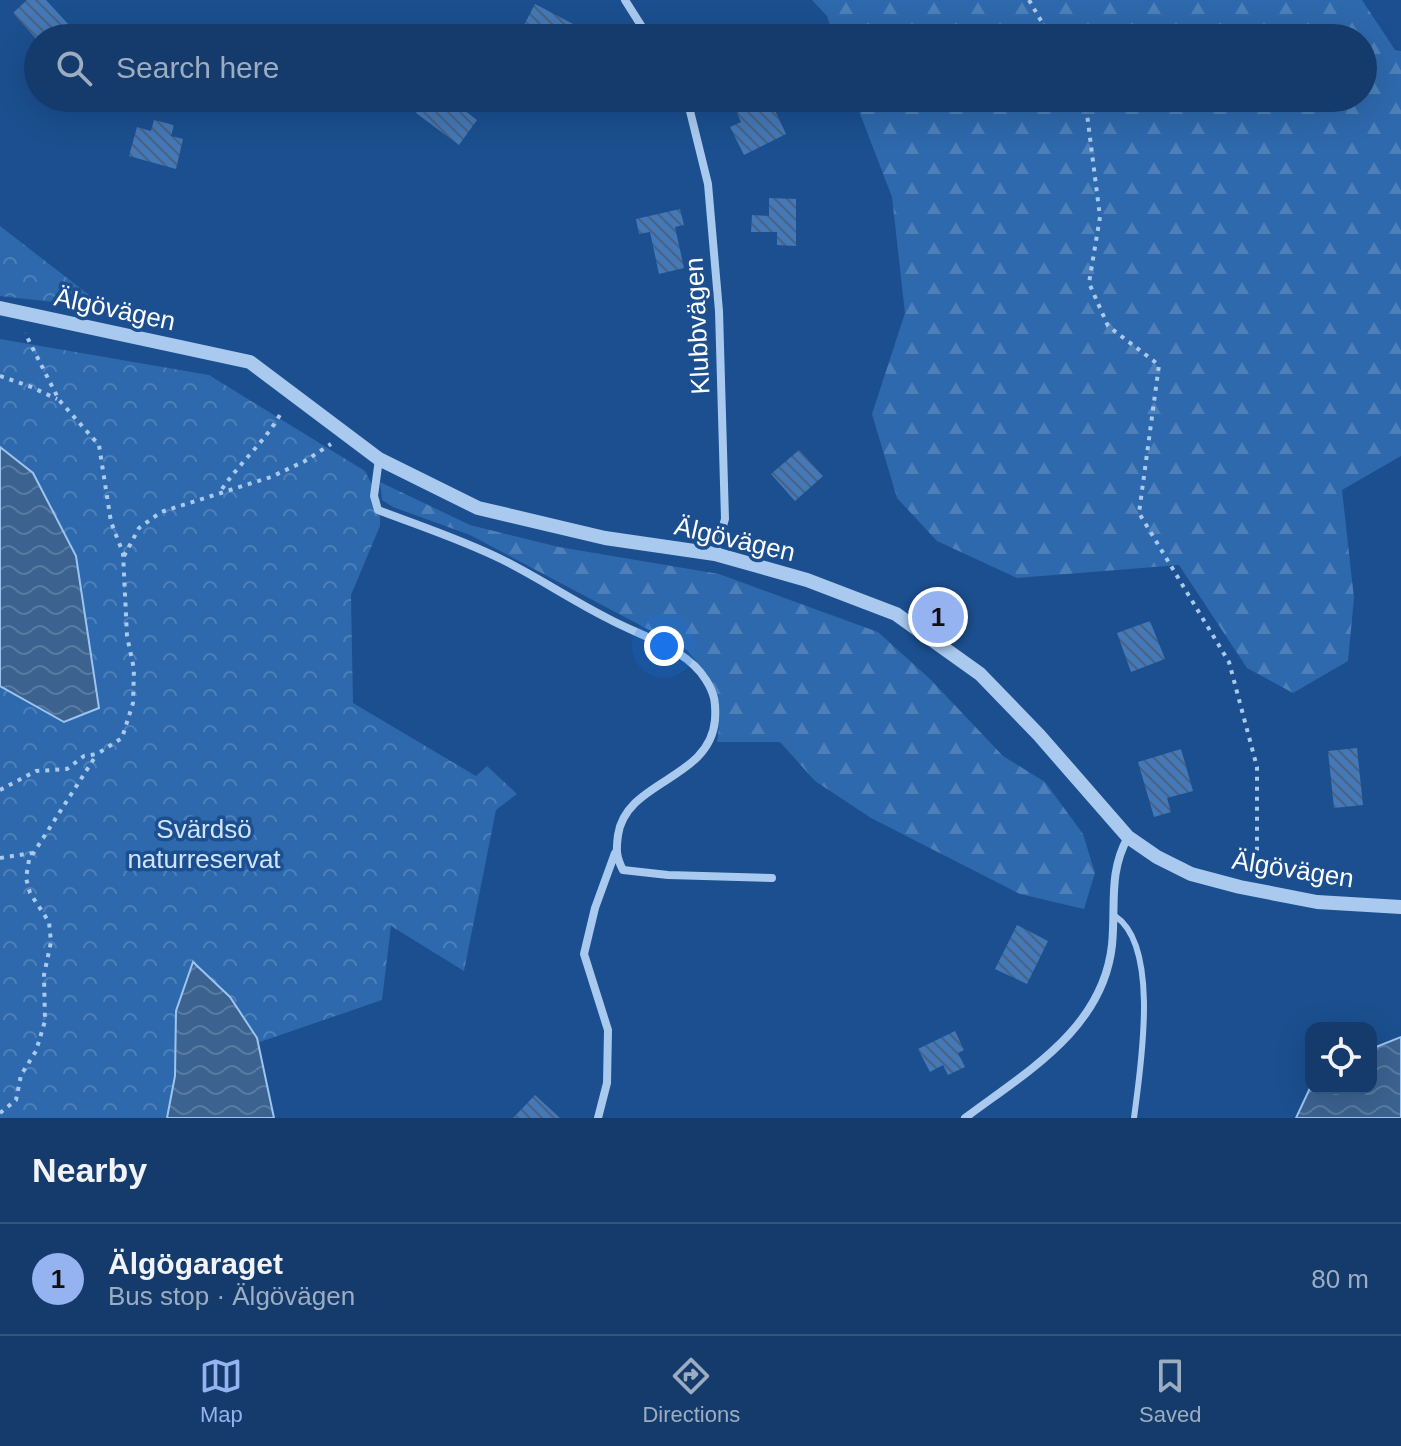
<!DOCTYPE html>
<meta charset="utf-8">
<style>
:root{--surface:#143b6b;--page:#214673;--text:#f1f3f6;--muted:#9dadc1;--line:#33557e;--accent:#95b2f1}
body{margin:0;font-family:Helvetica,sans-serif;background:var(--page);color:var(--text)}
.controls{position:absolute;right:24px;bottom:24px;display:grid;overflow:hidden;border-radius:16px;box-shadow:0 8px 32px #0002}
.controls button{width:72px;height:72px;display:grid;place-items:center;padding:0;border:0;border-bottom:2px solid var(--line);background:var(--surface);color:var(--text);font:40px sans-serif}
.you{position:absolute;left:664px;top:646px;width:28px;height:28px;margin:-20px;border:6px solid #fff;border-radius:50%;background:#1a73e8;box-shadow:0 0 0 12px #1a73e833}
.badge{display:grid;place-items:center;width:52px;height:52px;border-radius:50%;background:var(--accent);color:#111;font-size:26px;font-weight:700}
.pin{position:absolute;translate:-50% -50%;border:4px solid #fff;box-shadow:0 2px 8px #0006}
.list{margin:0;padding:0;list-style:none}
h2{display:flex;justify-content:space-between;align-items:center;height:104px;margin:0;padding:0 32px;font-size:34px}
h2 small{font-size:26px;font-weight:400;color:var(--muted)}
.list li{display:grid;grid-template-columns:52px 1fr auto;gap:24px;align-items:center;box-sizing:border-box;height:112px;padding:0 32px;border-top:2px solid var(--line)}
.list b{display:block;font-size:30px;white-space:nowrap}
.list p{margin:0;font-size:26px;white-space:nowrap;color:var(--muted)}
.list em{font-size:26px;font-style:normal;color:var(--muted)}
.icon{flex:none;width:44px;height:44px;fill:none;stroke:currentColor;stroke-width:2;stroke-linecap:round;stroke-linejoin:round}
.map{position:relative;flex:none;width:1401px;height:1118px;overflow:hidden}
.search{position:absolute;background:var(--surface);box-shadow:0 8px 32px #0002;left:24px;right:24px;top:24px;height:88px;display:flex;align-items:center;gap:20px;box-sizing:border-box;padding:0 28px;border-radius:44px;color:var(--muted);font-size:30px}
.sheet{height:216px;background:var(--surface)}
nav{display:flex;justify-content:space-around;align-items:center;box-sizing:border-box;height:112px;border-top:2px solid var(--line);background:var(--surface);font-size:22px;color:var(--muted)}
nav a{display:grid;justify-items:center;gap:4px}
nav .on{color:var(--accent)}
.map>svg:first-child{display:block}
.forest{fill:url(#forest-firs)}
.park{fill:url(#park-crowns)}
.water{fill:url(#water-waves);stroke:#9cc4f0;stroke-width:2}
.building{fill:url(#building-back-hatch)}
.lines{fill:none;stroke-linecap:round;stroke-linejoin:round}
.path{stroke:#a9c9ee;stroke-width:4;stroke-dasharray:4 6;stroke-linecap:butt}
.service{stroke:#a9c9ee;stroke-width:6}
.minor{stroke:#a9c9ee;stroke-width:8}
.tertiary{stroke:#a9c9ee;stroke-width:14}
.labels{text-anchor:middle;dominant-baseline:central;stroke-width:7;stroke-linejoin:round;paint-order:stroke}
.street-label{font-size:26px;fill:#fff;stroke:#1b4f8f}
.park-label{font-size:26px;fill:#cfe3fa;stroke:#1b4f8f}
</style>
<div class="map">
<svg width="1401" height="1118" viewBox="0 0 1401 1118">
<defs>
<pattern id="forest-firs" width="22" height="20" patternUnits="userSpaceOnUse" patternTransform="scale(2)"><rect width="22" height="20" fill="#2e69ad"/><path d="M5 1l3.5 6h-7zM16 11l3.5 6h-7z" fill="#4d80b9"/></pattern>
<pattern id="park-crowns" width="20" height="18" patternUnits="userSpaceOnUse" patternTransform="scale(2)"><rect width="20" height="18" fill="#2e69ad"/><path d="M2 6a3 3 0 1 1 6 0M12 15a3 3 0 1 1 6 0" fill="none" stroke="#4d80b9"/></pattern>
<pattern id="water-waves" width="16" height="10" patternUnits="userSpaceOnUse" patternTransform="scale(2)"><rect width="16" height="10" fill="#3c6290"/><path d="M0 5q4-4 8 0t8 0" fill="none" stroke="#597aa1"/></pattern>
<pattern id="building-back-hatch" width="6" height="6" patternUnits="userSpaceOnUse" patternTransform="scale(2)"><rect width="6" height="6" fill="#4478b7"/><path d="M-1 5l2 2M0 0l6 6M5-1l2 2" fill="none" stroke="#486282"/></pattern>
</defs>
<rect width="100%" height="100%" fill="#1b4f8f"/>
<path class="forest" d="M812 0H1362L1395 50 1401 51V456L1342 490 1354 598 1348 661 1293 693 1247 668 1179 565 1017 578 937 541 897 498 872 414 905 313 892 197 854 98H1363V38H834L827 16Z
M380 482 470 525 559 547 719 574 878 632 930 679 1003 756 1045 782 1083 834 1095 873 1084 909 1020 894 871 818 815 781 780 742H717C724 699 714 682 687 650L470 535 393 507 382 500Z"/>
<path class="park" d="M0 226 106 308 0 296Z
M0 339 209 375 365 471 380 500V526L351 595 353 703 476 776 487 766 517 794 496 810 464 971 391 926 382 1000 231 1052 240 1118H0Z"/>
<path class="water" d="M0 447 33 473 76 556 99 708 64 722 0 686Z
M193 962 230 997 257 1038 274 1118H167L175 1076 176 1011Z
M1401 1037V1118H1296L1311 1086V1088H1371V1049Z"/>
<path class="building" d="M27 0H46L81 38H38V41L13 13Z
M535 4 575 25 569 38H548L524 25Z
M427 98H448L477 120 459 145 416 113Z
M769 98 786 134 744 155 730 127 741 122 737 113Z
M154 120 174 125 171 136 183 139 176 169 129 156 137 127 151 131Z
M769 198 796 199V246L777 245V232H751L752 215 769 216Z
M680 209 684 225 675 227 684 268 659 274 650 232 639 234 636 219Z
M799 450 823 476 795 501 771 474Z
M1150 621 1165 659 1131 672 1117 633Z
M1357 748 1363 805 1334 808 1328 751Z
M1181 749 1193 791 1167 798 1171 812 1154 817 1138 762Z
M1017 925 1048 941 1027 984 995 969Z
M955 1031 964 1050 958 1053 965 1067 948 1075 943 1065 930 1072 918 1049Z
M535 1095 560 1118H513Z"/>
<g class="lines">
<path class="path" d="M1029 0 1051 38
M1085 98 1100 217 1089 283 1108 326 1159 365 1139 513 1229 662 1257 767V870
M0 376 29 386 57 399
M222 489C241 461 267 440 282 411
M124 556 139 528 161 512 271 477 305 461 331 444
M0 790 36 771 67 769 84 756 97 754 122 738 133 703 134 669 127 636 123 553 111 522 99 445 59 400 25 333
M0 858 32 853
M0 1113 16 1100 21 1075 36 1051 45 1021 44 975 51 942 49 922 30 893 26 878 29 860 97 754"/>
<path class="service" d="M1115 916C1161 946 1140 1070 1134 1118"/>
<path class="minor" d="M625 0 649 38
M683 98 689 107 708 184 719 311 725 519 715 554
M379 459 374 496 378 510C420 526 463 540 503 560 539 578 573 601 609 619 640 636 687 648 706 680 715 694 716 704 715 720 710 780 626 780 618 835 616 850 616 857 623 870L668 875 772 878
M598 1118 607 1083 608 1030 584 954 595 908 615 853
M965 1118C1026 1072 1103 1029 1112 945 1116 905 1108 873 1128 837"/>
<path class="tertiary" d="M0 308 250 362 379 459 478 508 605 538 715 554 807 580 896 614 980 674 1039 735 1128 837 1157 857 1191 874 1240 887 1317 902 1401 907"/>
</g>
<g class="labels">
<g class="street-label">
<text transform="translate(115 309) rotate(12)">Älgövägen</text>
<text transform="translate(697 326) rotate(-93)">Klubbvägen</text>
<text transform="translate(735 539) rotate(13)">Älgövägen</text>
<text transform="translate(1293 869) rotate(9)">Älgövägen</text>
</g>
<g class="park-label">
<text x="204" y="829">Svärdsö<tspan x="204" dy="30">naturreservat</tspan></text>
</g>
</g>
</svg>
<div class="controls">
<button><svg class="icon" aria-label="locate" viewBox="0 0 24 24"><circle cx="12" cy="12" r="6"/><path d="M12 2v4M12 18v4M2 12h4M18 12h4"/></svg></button>
</div>
<div class="you"></div>
<div class="pin badge" style="left:938px;top:617px">1</div>
<div class="search"><svg class="icon" aria-label="search" viewBox="0 0 24 24"><circle cx="10" cy="10" r="6"/><path d="M15 15l6 6"/></svg>Search here</div>
</div>
<section class="sheet">
<h2>Nearby<small></small></h2>
<ul class="list">
<li><span class="badge">1</span><div><b>Älgögaraget</b><p>Bus stop · Älgövägen</p></div><em>80 m</em></li>
</ul>
</section>
<nav>
<a class="on"><svg class="icon" aria-label="map" viewBox="0 0 24 24"><path d="M3 6l6-2 6 2 6-2v14l-6 2-6-2-6 2zM9 4v14M15 6v14"/></svg>Map</a>
<a><svg class="icon" aria-label="directions" viewBox="0 0 24 24"><path d="M12 3l9 9-9 9-9-9zM9 14v-3h6M13 9l2 2-2 2"/></svg>Directions</a>
<a><svg class="icon" aria-label="saved" viewBox="0 0 24 24"><path d="M7 4h10v16l-5-4-5 4z"/></svg>Saved</a>
</nav>
